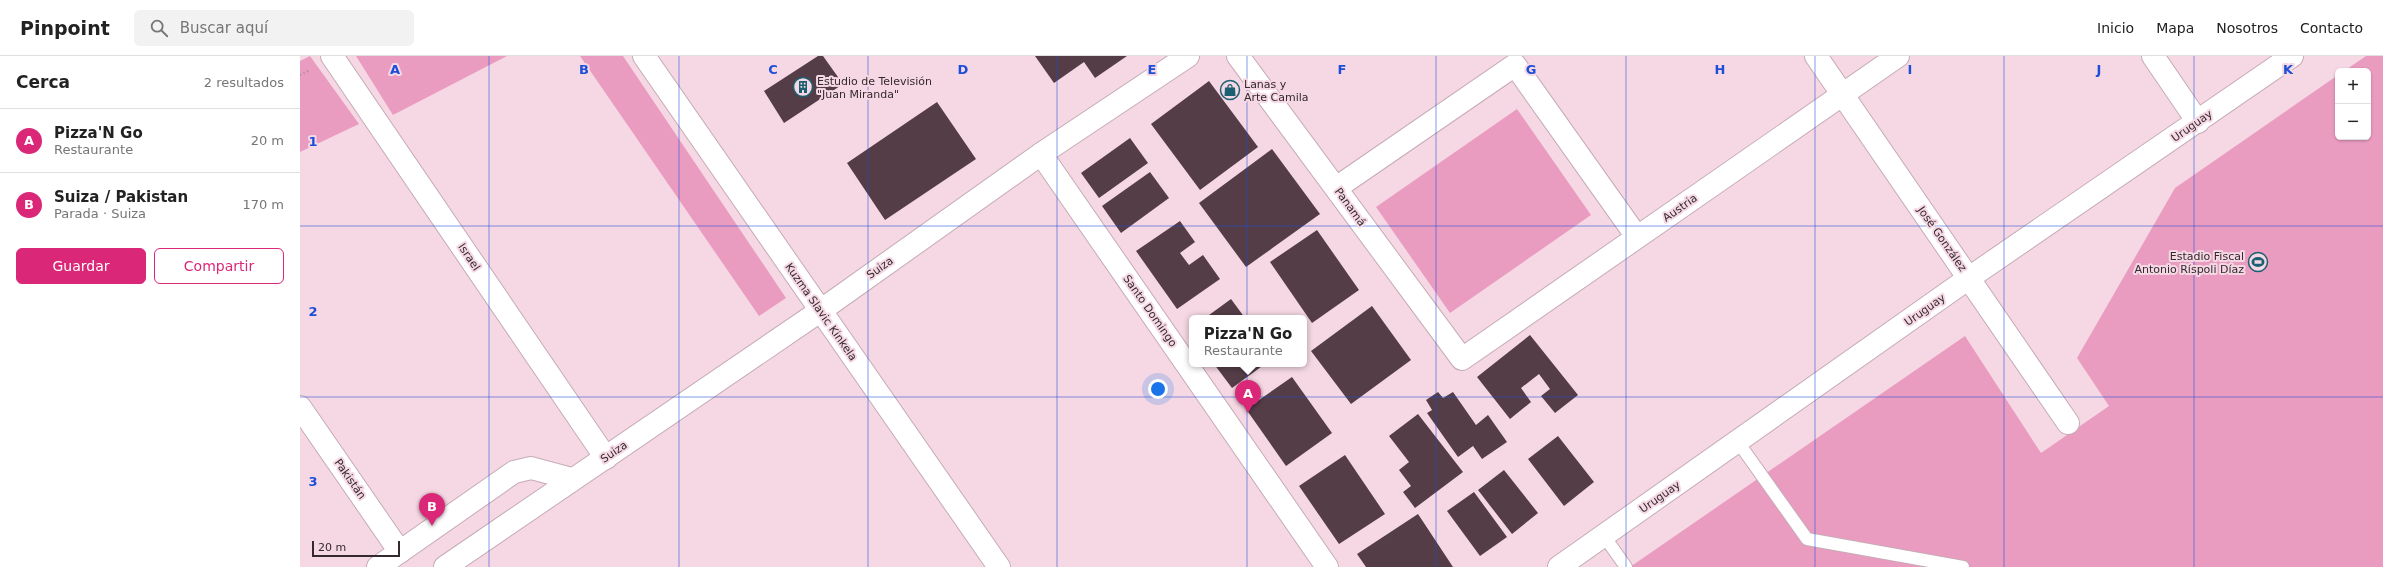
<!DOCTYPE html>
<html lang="es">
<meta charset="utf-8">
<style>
:root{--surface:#fff;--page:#f2f2f2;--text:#222;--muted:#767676;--line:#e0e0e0;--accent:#db2777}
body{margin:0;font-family:"DejaVu Sans",sans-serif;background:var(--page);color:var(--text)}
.controls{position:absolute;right:12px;top:12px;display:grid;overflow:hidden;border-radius:6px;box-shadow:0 1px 3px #0004}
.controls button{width:36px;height:36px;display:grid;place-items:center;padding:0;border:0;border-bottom:1px solid var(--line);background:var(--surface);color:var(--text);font:20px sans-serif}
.scale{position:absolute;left:12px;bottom:10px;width:88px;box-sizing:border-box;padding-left:4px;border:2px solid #34292e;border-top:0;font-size:11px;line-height:14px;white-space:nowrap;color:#34292e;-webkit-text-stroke:3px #f5d8e4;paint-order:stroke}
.you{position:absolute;left:858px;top:333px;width:14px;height:14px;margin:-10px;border:3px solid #fff;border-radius:50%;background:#1a73e8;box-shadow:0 0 0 6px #1a73e833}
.badge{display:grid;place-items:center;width:26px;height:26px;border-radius:50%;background:var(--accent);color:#fff;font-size:13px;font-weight:700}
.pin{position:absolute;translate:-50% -33px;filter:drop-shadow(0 1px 2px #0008)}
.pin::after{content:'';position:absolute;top:21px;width:14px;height:12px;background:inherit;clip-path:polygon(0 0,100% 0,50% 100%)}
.popup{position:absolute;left:889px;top:259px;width:118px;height:52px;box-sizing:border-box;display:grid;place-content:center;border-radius:6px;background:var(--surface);filter:drop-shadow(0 1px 3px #0005);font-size:13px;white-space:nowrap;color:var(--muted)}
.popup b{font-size:15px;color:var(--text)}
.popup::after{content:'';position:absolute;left:50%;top:100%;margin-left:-8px;border:8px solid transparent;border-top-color:var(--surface)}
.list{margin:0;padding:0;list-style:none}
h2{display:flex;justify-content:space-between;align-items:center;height:52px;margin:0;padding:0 16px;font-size:17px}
h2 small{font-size:13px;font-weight:400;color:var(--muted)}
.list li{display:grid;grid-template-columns:26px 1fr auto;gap:12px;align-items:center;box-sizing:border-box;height:64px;padding:0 16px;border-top:1px solid var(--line)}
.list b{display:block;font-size:15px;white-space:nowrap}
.list p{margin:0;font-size:13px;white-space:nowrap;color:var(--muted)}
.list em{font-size:13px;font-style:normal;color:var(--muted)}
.actions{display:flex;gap:8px;padding:12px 16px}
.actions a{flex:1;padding:9px 0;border:1px solid var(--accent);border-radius:6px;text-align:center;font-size:14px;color:var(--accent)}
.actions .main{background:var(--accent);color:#fff}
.icon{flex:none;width:22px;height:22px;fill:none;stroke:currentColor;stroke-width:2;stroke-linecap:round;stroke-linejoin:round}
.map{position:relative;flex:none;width:2083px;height:511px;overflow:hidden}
header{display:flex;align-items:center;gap:24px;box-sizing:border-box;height:56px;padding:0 20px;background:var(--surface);border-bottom:1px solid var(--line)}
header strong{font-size:19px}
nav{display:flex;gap:22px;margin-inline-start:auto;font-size:14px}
.search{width:280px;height:36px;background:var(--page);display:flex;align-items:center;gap:10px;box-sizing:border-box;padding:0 14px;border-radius:6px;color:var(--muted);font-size:15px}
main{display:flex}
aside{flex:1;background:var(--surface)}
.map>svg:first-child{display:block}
.green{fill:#ea9cc0}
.building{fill:#543d47}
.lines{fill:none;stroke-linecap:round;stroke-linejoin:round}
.lane-casing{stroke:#c6abb6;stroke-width:14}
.street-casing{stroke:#c6abb6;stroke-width:24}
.secondary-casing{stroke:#c6abb6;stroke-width:24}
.path{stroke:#a18c95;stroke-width:2.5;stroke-dasharray:1 3;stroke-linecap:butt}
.lane{stroke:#fff;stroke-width:12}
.street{stroke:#fff;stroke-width:22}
.secondary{stroke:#fff;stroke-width:22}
.grid{fill:none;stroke:#1d4ed8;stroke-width:1;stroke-opacity:0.55}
.labels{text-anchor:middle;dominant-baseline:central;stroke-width:4;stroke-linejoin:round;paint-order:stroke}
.poi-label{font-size:11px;fill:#34292e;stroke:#f5d8e4;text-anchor:start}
.street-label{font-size:11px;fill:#34292e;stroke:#f5d8e4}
.grid-label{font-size:13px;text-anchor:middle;font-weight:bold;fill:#1d4ed8;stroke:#f5d8e4;stroke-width:4;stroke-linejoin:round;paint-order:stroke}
</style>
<header>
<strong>Pinpoint</strong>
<div class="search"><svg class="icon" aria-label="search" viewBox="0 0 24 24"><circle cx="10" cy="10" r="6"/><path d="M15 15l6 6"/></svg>Buscar aquí</div>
<nav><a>Inicio</a><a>Mapa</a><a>Nosotros</a><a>Contacto</a></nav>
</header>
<main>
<aside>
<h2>Cerca<small>2 resultados</small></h2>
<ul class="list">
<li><span class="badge">A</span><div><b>Pizza'N Go</b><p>Restaurante</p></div><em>20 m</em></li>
<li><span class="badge">B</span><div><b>Suiza / Pakistan</b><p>Parada · Suiza</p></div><em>170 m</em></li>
</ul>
<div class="actions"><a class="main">Guardar</a><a>Compartir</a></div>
</aside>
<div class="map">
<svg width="2083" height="511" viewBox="0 0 2083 511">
<rect width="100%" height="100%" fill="#f5d8e4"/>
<path class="green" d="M10 0 59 68 0 96V5Z
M56 0H207L93 59Z
M280 0H323L486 242 459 260Z
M2066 0H2083V511H1330L1665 280 1741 397 1809 350 1777 302 1875 132 2038 19V81H2068V15H2044Z
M1217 53 1291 159 1150 257 1076 151Z"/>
<path class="building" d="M518 0H523L543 28 484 67 464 35Z
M735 0H827L795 22 784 6 754 27Z
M909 25 958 91 900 134 851 68Z
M637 46 676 103 585 164 547 107Z
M830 82 848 107 799 142 781 117Z
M972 93 1020 158 946 211 899 147Z
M850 116 869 142 821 177 802 150Z
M880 165 895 186 880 197 889 209 903 199 920 223 877 253 836 195Z
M1017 174 1059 234 1012 267 970 206Z
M931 243 945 262H905Z
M1072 250 1111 304 1051 348 1011 295Z
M1230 279 1278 339 1255 357 1241 340 1250 333 1239 318 1221 332 1231 346 1210 363 1177 321Z
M914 308H965L932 332Z
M992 321 1032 377 986 410 946 353Z
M1138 336 1143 342 1153 336 1176 369 1188 359 1207 386 1182 403 1173 390 1158 401 1127 357 1132 354 1126 344Z
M1118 358 1163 416 1115 452 1103 436 1111 430 1099 414 1109 406 1089 380Z
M1258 380 1294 426 1264 450 1228 403Z
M1045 399 1085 458 1039 488 999 430Z
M1204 414 1238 457 1212 478 1178 434Z
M1174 436 1207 481 1180 500 1147 455Z
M1118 458 1153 511H1066L1057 498Z"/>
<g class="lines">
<g class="lane-casing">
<path id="lane" d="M1438 386 1507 483 1663 511
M1304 480 1326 511"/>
</g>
<g class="street-casing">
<path id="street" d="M32 0 306 402
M938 0 1162 303 1598 0
M1516 0 1768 367
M1853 0 1898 66
M741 98 1027 511
M1036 132 1215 9 1337 181
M0 351 100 496
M78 511 214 416 231 412 272 423"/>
</g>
<g class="secondary-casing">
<path id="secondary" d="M344 0 699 511
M145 511 520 255 741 98 888 0
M1259 511 1669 222 1992 0"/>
</g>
<path class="path" d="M0 19 10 14"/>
<use href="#lane" class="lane"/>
<use href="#street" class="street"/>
<use href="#secondary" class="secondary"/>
</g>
<path class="grid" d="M189 0V511M379 0V511M568 0V511M757 0V511M947 0V511M1136 0V511M1326 0V511M1515 0V511M1704 0V511M1894 0V511M0 170H2083M0 341H2083"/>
<defs>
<g id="building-ring" transform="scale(1)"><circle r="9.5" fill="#f5d8e4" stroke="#1b6072" stroke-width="1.5"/><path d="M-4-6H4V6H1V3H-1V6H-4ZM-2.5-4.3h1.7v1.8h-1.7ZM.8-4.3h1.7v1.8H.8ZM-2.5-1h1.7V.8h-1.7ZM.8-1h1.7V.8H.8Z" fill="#1b6072"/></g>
<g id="shop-ring" transform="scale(1)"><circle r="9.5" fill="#f5d8e4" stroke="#1b6072" stroke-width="1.5"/><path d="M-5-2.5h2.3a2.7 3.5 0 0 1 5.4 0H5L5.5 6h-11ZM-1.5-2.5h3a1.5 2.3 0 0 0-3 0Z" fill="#1b6072"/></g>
<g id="stadium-ring" transform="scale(1)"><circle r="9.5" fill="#f5d8e4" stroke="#1b6072" stroke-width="1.5"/><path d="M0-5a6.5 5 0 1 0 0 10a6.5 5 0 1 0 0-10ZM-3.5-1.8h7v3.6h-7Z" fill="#1b6072"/></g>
</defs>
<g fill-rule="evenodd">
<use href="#building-ring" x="503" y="31"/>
<use href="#shop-ring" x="930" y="34"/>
<use href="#stadium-ring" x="1958" y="206"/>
</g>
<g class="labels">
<g class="poi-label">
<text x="517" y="25">Estudio de Televisión<tspan x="517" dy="13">"Juan Miranda"</tspan></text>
<text x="944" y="28">Lanas y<tspan x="944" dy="13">Arte Camila</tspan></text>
<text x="1944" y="200" text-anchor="end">Estadio Fiscal<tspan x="1944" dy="13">Antonio Ríspoli Díaz</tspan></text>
</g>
<g class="street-label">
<text transform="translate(1892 70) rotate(-35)">Uruguay</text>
<text transform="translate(1050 151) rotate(54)">Panamá</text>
<text transform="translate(1380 152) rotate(-35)">Austria</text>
<text transform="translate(1642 183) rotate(55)">José González</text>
<text transform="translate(169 201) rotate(56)">Israel</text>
<text transform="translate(580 212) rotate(-35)">Suiza</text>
<text transform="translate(1625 254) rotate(-35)">Uruguay</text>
<text transform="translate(850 255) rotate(55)">Santo Domingo</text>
<text transform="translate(521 256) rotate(55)">Kuzma Slavic Kinkela</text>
<text transform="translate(314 396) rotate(-34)">Suiza</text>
<text transform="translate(50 423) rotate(55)">Pakistán</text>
<text transform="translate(1360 441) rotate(-35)">Uruguay</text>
</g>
</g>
<g class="grid-label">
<text x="95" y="18">A</text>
<text x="284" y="18">B</text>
<text x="473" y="18">C</text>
<text x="663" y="18">D</text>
<text x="852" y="18">E</text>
<text x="1042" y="18">F</text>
<text x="1231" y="18">G</text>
<text x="1420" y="18">H</text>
<text x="1610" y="18">I</text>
<text x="1799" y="18">J</text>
<text x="1988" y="18">K</text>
<text x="13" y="90">1</text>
<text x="13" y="260">2</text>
<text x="13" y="430">3</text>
</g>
</svg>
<div class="controls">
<button>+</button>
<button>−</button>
</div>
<div class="scale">20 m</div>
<div class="you"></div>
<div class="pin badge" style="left:948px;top:357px">A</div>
<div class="popup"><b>Pizza'N Go</b>Restaurante</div>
<div class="pin badge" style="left:132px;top:470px">B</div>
</div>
</main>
